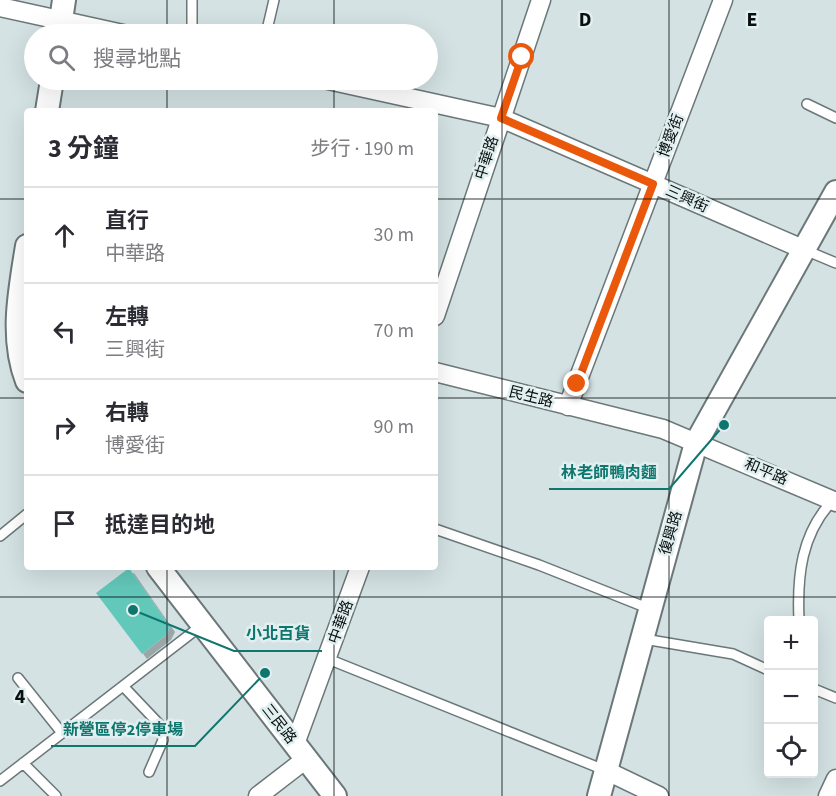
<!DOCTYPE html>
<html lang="zh-TW">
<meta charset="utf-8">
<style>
:root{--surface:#fff;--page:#f7f7f7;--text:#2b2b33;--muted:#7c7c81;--line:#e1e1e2}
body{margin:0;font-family:"Source Sans 3","Noto Sans TC",sans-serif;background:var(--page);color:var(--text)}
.controls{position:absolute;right:18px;bottom:18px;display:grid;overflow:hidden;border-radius:6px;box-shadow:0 6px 24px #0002}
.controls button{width:54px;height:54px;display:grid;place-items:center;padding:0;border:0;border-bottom:2px solid var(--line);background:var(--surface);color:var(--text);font:30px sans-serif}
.stop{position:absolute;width:18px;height:18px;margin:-14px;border:4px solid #ea580c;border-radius:50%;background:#fff}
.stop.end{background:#ea580c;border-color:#fff;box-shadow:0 2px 6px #0008}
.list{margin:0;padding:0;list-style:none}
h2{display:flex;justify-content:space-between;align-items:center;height:78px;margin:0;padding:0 24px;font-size:26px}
h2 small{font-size:20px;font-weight:400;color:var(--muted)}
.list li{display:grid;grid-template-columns:39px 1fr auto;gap:18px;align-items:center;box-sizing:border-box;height:96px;padding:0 24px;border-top:2px solid var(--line)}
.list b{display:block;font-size:22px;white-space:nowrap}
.list p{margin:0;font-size:20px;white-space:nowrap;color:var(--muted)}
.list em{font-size:20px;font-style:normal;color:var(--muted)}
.icon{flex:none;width:33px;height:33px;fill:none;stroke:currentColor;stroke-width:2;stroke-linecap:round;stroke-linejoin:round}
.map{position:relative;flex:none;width:836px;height:796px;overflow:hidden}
.search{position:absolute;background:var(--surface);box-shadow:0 6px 24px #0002;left:24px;top:24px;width:414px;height:66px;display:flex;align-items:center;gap:15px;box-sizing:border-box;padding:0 21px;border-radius:33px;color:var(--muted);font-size:22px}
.panel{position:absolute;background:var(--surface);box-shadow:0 6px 24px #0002;left:24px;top:108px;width:414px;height:462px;border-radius:6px}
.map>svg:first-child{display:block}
.building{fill:#62c8ba;filter:url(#shadow)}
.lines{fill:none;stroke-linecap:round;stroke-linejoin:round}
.service-casing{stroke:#6b7778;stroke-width:12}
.minor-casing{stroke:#6b7778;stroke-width:21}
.tertiary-casing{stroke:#6b7778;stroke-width:26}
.service{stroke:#fff;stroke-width:9}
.minor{stroke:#fff;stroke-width:18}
.tertiary{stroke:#fff;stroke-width:22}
.route{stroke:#ea580c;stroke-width:8}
.grid{fill:none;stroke:#0a0f0f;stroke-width:1.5;stroke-opacity:0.55}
.labels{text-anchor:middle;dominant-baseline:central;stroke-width:5;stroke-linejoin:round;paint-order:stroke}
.street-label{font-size:15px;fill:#0a0f0f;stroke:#e1eff0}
.grid-label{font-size:20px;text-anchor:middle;font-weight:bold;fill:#0a0f0f;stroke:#e1eff0;stroke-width:5;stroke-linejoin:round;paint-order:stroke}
.leader{fill:none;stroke:#0f766e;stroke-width:2}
.callout-dot{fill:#0f766e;stroke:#e1eff0;stroke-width:2}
.callout-label{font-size:16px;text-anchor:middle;font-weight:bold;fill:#0f766e;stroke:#e1eff0;stroke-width:5;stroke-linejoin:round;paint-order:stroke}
</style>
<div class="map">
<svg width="836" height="796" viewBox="0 0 836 796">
<defs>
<filter id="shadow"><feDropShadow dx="5" dy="5" stdDeviation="0" flood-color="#0004"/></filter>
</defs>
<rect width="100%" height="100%" fill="#d4e2e3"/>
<path class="building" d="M129 568 170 627 166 635 142 654 96 593Z"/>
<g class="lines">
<g class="service-casing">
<path id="service" d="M192 0V34
M266 34 274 0
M807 104 836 118
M805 250 836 263
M435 529 539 565 650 609
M0 536 27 514
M799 620C797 576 801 534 833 500
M644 639 733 654 768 670
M328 659 607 771
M18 678 62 733
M123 686 160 725 163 740 149 772
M814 689 836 698
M23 763 56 796
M0 781 202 625"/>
</g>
<g class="minor-casing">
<path id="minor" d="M0 7 123 34
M328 80 501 118 805 250
M435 316 541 0
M435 372 663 429 836 502
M568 406 723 0
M295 744 360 567
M607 771 659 796
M258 796 306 759
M828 796 836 779"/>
</g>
<g class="tertiary-casing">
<path id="tertiary" d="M59 34 64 0
M47 111 52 80
M27 246C20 290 10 337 27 381
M158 567 335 796
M599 796 696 443 836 192"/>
</g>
<use href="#service" class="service"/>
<use href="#minor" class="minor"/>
<use href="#tertiary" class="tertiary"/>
</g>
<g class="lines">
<path class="route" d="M522 57 501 118 653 184 577 384"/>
</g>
<path class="grid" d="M167 0V34M334 0V34M502 0V796M669 0V796M167 80V111M334 80V111M0 199H27M435 199H836M0 398H27M435 398H836M167 567V796M334 567V796M0 597H836"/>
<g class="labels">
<g class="street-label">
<text transform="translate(671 136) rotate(-69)">博愛街</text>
<text transform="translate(487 158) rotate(-72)">中華路</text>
<text transform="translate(687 199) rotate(24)">三興街</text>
<text transform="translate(531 397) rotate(14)">民生路</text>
<text transform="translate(766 472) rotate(23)">和平路</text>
<text transform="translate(671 533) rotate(-74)">復興路</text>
<text transform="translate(341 622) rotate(-70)">中華路</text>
<text transform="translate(279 724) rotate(52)">三民路</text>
</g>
</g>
<g class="grid-label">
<text x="585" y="26">D</text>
<text x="752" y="26">E</text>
<text x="20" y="703">4</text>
</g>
<path class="leader" d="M724 425L669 489H549M133 610L234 651H322M265 673L195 746H51"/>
<g class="callout-dot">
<circle cx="724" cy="425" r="6"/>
<circle cx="133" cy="610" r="6"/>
<circle cx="265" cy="673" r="6"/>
</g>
<g class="callout-label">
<text x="609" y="478">林老師鴨肉麵</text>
<text x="278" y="639">小北百貨</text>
<text x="123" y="735">新營區停2停車場</text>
</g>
</svg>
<div class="controls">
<button>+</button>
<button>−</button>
<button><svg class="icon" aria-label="locate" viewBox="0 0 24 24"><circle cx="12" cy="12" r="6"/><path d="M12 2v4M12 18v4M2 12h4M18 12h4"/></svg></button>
</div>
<div class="stop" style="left:522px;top:57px"></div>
<div class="stop end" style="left:577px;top:384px"></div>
<div class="search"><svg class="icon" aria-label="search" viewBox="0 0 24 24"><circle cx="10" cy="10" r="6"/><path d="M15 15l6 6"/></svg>搜尋地點</div>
<section class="panel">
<h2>3 分鐘<small>步行 · 190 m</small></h2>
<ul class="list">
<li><svg class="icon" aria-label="ahead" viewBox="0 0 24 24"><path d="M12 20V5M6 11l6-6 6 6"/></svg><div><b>直行</b><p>中華路</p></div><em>30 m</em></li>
<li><svg class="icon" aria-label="left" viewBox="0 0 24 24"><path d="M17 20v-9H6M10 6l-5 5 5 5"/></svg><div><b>左轉</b><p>三興街</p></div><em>70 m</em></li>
<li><svg class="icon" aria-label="right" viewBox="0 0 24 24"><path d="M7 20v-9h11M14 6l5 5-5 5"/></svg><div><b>右轉</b><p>博愛街</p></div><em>90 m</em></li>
<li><svg class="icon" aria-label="arrive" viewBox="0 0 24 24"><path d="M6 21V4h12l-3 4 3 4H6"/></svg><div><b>抵達目的地</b></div></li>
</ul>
</section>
</div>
